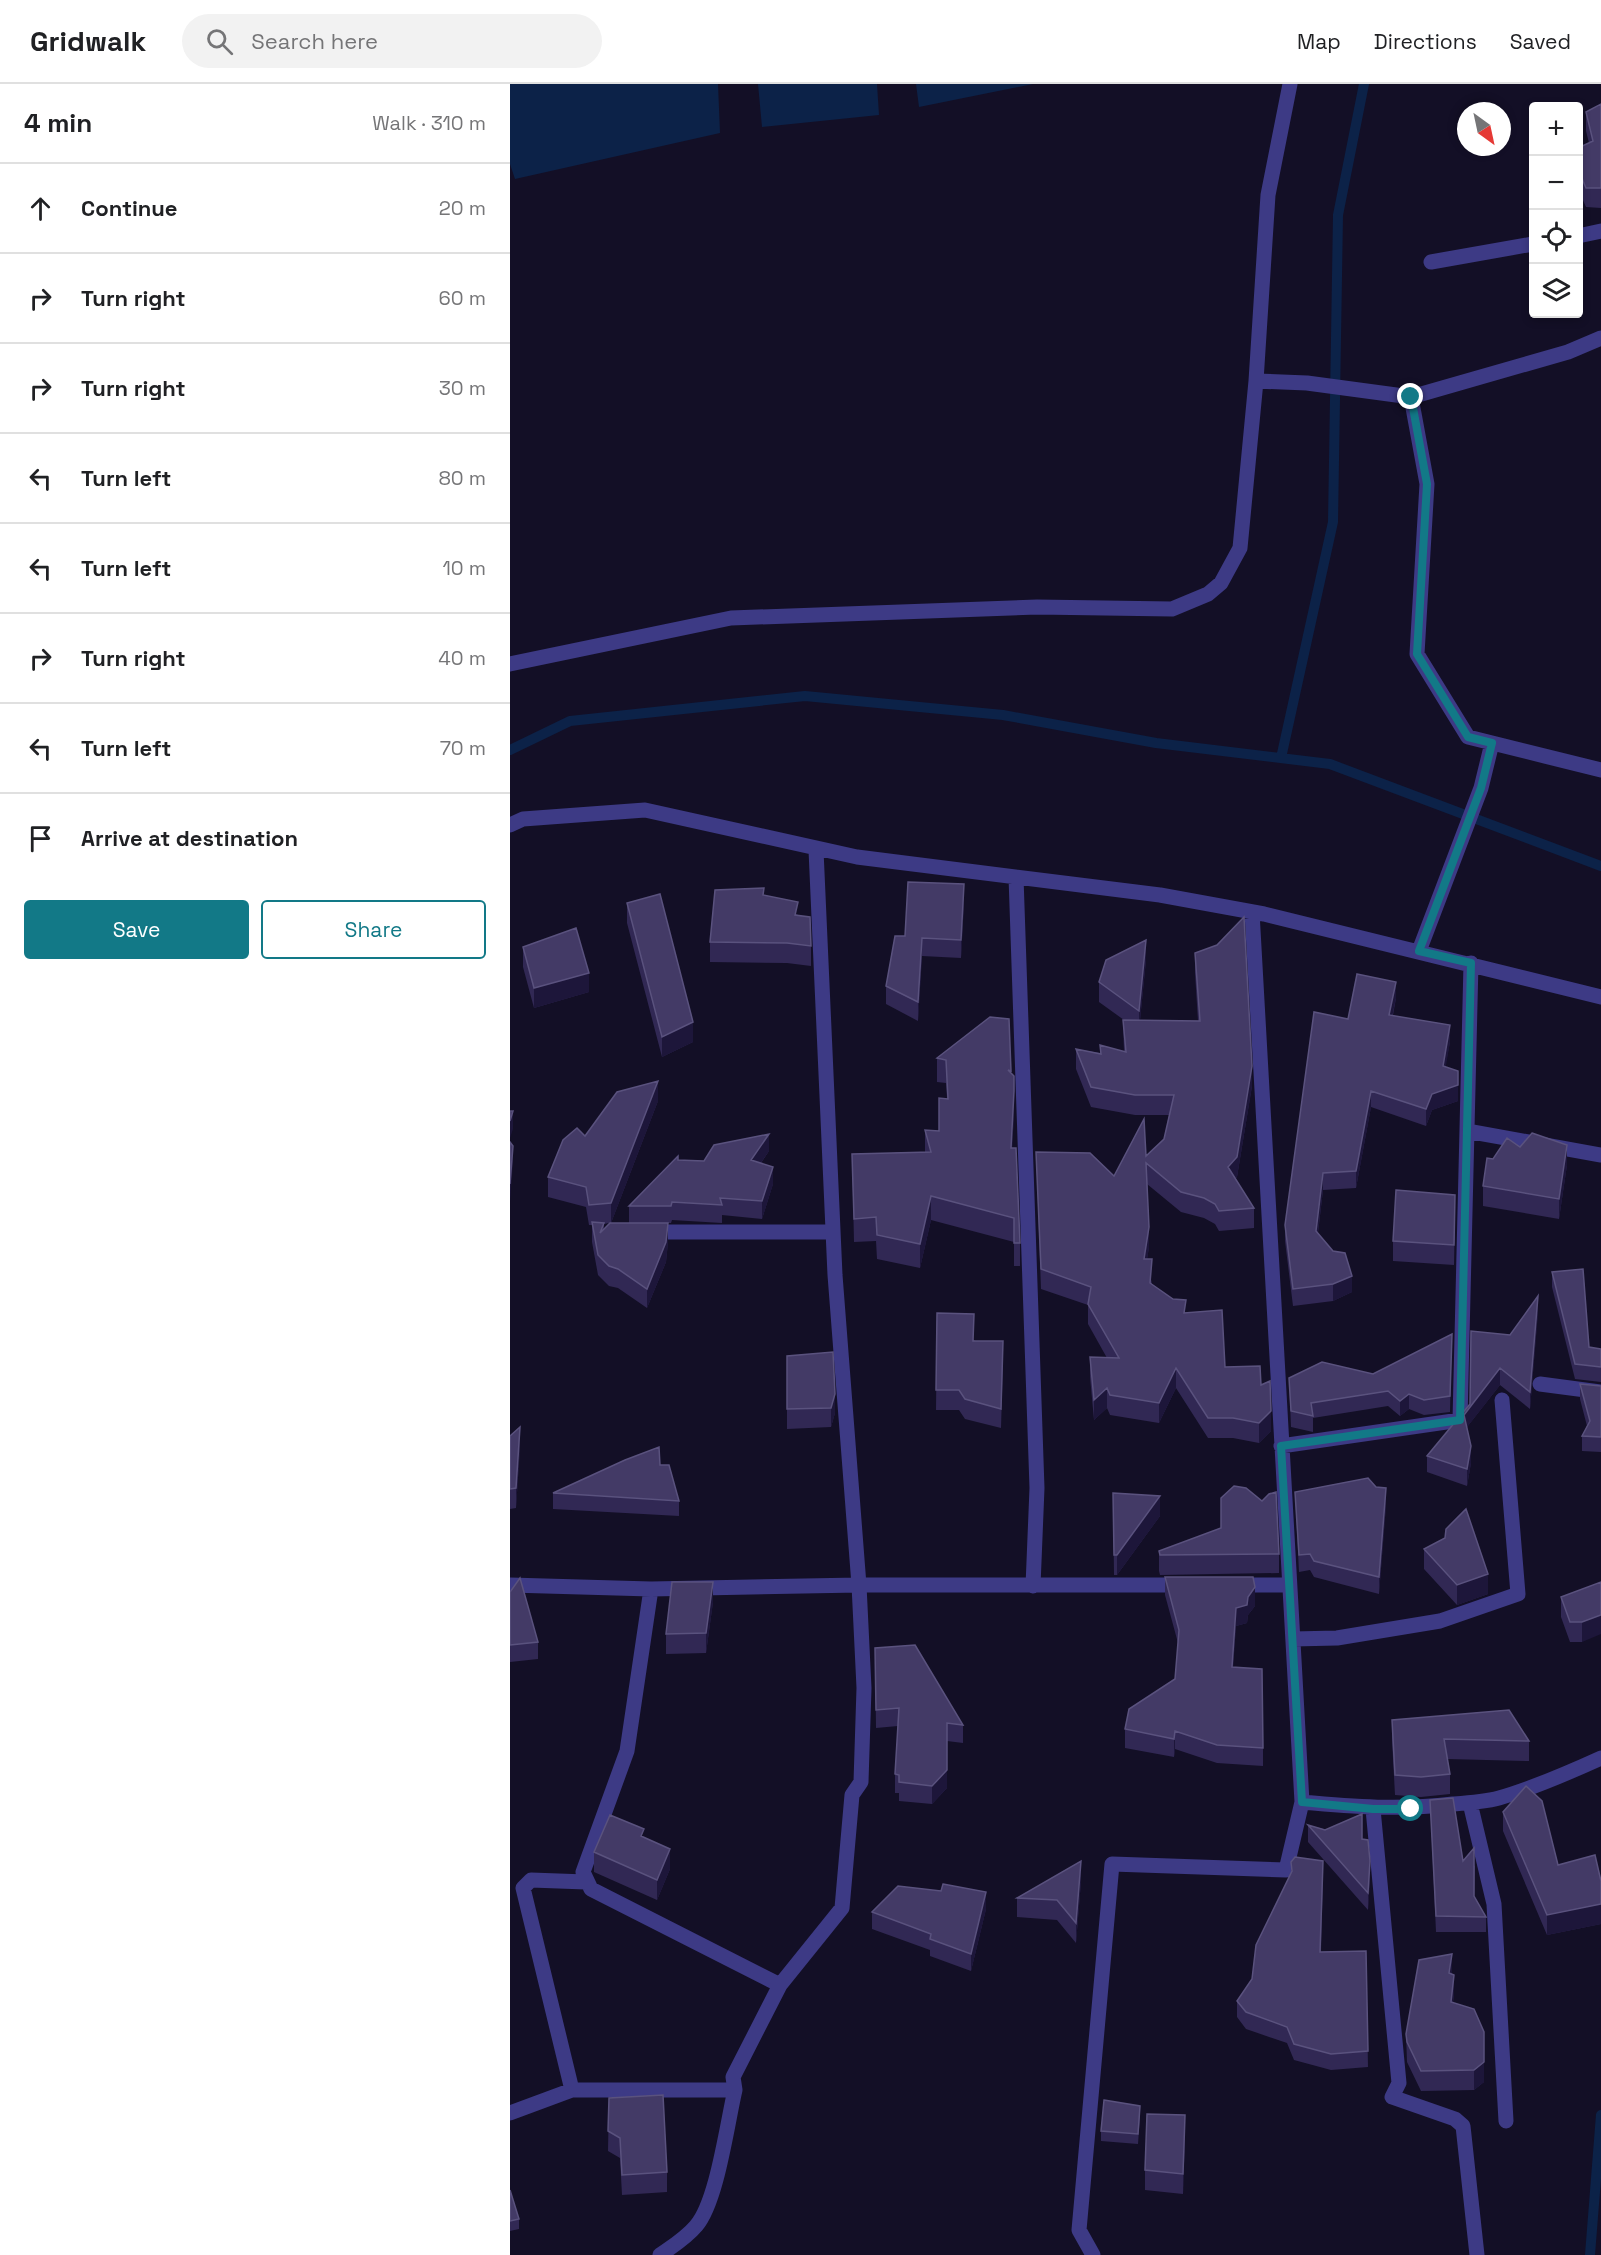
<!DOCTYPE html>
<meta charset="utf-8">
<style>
:root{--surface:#fff;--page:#f2f2f2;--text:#202124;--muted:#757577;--line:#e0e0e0;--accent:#127987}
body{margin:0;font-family:"Space Grotesk",sans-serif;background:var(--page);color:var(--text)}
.controls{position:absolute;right:18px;top:18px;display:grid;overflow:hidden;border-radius:6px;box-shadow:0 3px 9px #0003}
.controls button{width:54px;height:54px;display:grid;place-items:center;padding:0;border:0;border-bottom:2px solid var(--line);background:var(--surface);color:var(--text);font:30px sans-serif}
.compass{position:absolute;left:947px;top:18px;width:54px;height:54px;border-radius:50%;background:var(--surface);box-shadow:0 3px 9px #0003;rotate:147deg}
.stop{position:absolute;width:18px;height:18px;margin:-14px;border:4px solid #127987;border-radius:50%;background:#fff}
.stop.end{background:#127987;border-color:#fff;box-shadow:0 2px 6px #0008}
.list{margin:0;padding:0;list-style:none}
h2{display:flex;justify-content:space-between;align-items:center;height:78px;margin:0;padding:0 24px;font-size:26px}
h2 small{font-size:20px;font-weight:400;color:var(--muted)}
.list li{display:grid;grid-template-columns:39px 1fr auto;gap:18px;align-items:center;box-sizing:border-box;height:90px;padding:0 24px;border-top:2px solid var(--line)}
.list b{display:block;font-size:22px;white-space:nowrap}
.list em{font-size:20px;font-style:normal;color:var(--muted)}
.actions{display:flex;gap:12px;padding:18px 24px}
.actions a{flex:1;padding:14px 0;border:2px solid var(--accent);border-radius:6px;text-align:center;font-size:21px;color:var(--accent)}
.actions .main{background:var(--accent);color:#fff}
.icon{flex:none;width:33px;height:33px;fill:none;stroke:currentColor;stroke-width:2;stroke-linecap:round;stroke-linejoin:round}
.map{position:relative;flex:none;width:1091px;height:2171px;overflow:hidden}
header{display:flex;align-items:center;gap:36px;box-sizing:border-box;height:84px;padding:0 30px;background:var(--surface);border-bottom:2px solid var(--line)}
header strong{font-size:28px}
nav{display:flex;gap:33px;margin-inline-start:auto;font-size:21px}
.search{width:420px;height:54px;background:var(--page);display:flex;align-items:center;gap:15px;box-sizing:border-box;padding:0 21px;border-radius:33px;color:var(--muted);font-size:22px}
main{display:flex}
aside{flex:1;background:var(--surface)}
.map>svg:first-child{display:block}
.water{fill:#0c2248}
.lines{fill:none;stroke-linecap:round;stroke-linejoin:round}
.stream{stroke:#0c2248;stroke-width:10}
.minor{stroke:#3d3a85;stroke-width:15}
.wall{fill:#312854;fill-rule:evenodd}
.shaded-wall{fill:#1d163a}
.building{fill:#433a66;stroke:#5a527e;stroke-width:1.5}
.route{stroke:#127987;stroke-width:8}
</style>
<header>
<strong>Gridwalk</strong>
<div class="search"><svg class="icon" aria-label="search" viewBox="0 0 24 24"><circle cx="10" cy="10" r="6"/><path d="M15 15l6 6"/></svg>Search here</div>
<nav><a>Map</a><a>Directions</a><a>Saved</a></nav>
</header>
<main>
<aside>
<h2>4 min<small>Walk · 310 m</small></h2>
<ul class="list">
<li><svg class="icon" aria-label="ahead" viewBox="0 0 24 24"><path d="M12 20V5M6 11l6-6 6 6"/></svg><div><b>Continue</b></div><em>20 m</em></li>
<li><svg class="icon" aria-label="right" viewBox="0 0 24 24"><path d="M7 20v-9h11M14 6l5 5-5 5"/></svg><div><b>Turn right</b></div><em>60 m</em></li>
<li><svg class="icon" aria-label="right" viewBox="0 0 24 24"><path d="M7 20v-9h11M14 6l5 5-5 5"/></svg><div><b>Turn right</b></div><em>30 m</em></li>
<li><svg class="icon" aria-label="left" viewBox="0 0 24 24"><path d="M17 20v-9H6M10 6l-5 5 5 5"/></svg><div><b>Turn left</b></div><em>80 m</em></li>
<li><svg class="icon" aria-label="left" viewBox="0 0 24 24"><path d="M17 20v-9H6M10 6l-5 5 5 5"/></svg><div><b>Turn left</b></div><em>10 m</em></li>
<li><svg class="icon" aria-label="right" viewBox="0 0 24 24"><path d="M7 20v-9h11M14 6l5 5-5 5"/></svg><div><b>Turn right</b></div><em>40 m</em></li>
<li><svg class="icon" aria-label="left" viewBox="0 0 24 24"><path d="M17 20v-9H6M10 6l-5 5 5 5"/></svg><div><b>Turn left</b></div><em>70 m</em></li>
<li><svg class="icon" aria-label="arrive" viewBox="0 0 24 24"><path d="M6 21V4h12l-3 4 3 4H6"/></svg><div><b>Arrive at destination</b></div></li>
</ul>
<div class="actions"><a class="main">Save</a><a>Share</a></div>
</aside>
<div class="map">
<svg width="1091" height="2171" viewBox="0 0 1091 2171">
<rect width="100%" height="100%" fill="#130f26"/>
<path class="water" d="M0 0H208L210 49 5 95 0 80Z
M248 0H367L369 31 252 43Z
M406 0H523L409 23Z"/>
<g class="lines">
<path class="stream" d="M0 666 60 637 295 612 493 631 646 659 820 680 1091 782
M771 674 823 438 828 131 854 0
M1080 2171 1091 2031"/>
<path class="minor" d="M1068 152 1091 147
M921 178 1023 160
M746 297 758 111 780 0
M901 313 1058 268 1091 254
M0 580 221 534 527 523 662 525 698 510 711 499 730 464 746 297 797 299 901 313 917 400 907 570 958 653 1091 686
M0 741 13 735 135 726 347 773 650 811 754 830 1091 913
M506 793 527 1404 523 1502
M742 828 792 1718C845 1723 890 1726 943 1720 958 1719 974 1718 989 1714 1024 1704 1058 1689 1091 1674
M909 867 971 704 982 659
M957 1047 1091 1071
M140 1148H323
M1030 1300 1091 1308
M771 1362 950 1336 961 879
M0 1501 141 1505 349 1501H674
M725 1501H779
M141 1505 117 1667 73 1788 81 1805 270 1901
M783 1555 827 1554 930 1537 1008 1510 992 1316
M960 1719 984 1820 996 2037
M863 1725 889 1999 882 2013 945 2035 953 2042 967 2171
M62 2006 13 1804 21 1796 76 1798
M0 2029 62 2006H225
M150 2171C163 2162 176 2154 186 2142 207 2118 217 2040 225 2006L223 1993 270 1901 332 1824 342 1711 351 1698 354 1604 349 1501 325 1191 306 766
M583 2171 569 2146 602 1780 776 1786 792 1718"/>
</g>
<path class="wall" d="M1091 20V124L1076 123 1068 105V64L1079 59 1076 47V28Z
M254 811 288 831 301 862V882L277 879 200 878V858Z
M117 819 183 958 152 973 117 839Z
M454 819 451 874 412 872 408 937 376 920V902L395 852Z
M13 863 79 908 24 924 13 883Z
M685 869 742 1002 727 1093 725 1095 744 1124V1144L709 1147 705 1140 694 1134 671 1128 637 1100 639 1163 637 1175 642 1200 676 1229 715 1283 751 1301 761 1347 749 1359 723 1354H698L666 1304 649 1339 600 1331 597 1324 584 1336 580 1293V1273L597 1274 578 1240V1221L531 1205 526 1068 604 1092 636 1072 654 1055 659 1031H625L581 1023 566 985V965L590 969V961L614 968 613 936H614L589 918V898L636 876 630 936 688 937 685 889Z
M886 914 883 931 940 958 935 983 948 1017 922 1026 916 1042 861 1023 846 1104 813 1106 808 1149 842 1208 823 1217 783 1222 775 1157V1141L838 935Z
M499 935 501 989 504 1031 502 1064 510 1159V1182H504V1158L421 1136 410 1184 367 1175 366 1157 344 1158 342 1070 415 1068V1046L429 1047 437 1014 436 999 427 998V974Z
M148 1017 101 1139H119V1122L168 1076 194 1077 259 1067 251 1079 263 1100 252 1135 212 1131V1139L162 1136 161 1139H158V1158L156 1178 137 1224 108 1204 99 1202 88 1191 82 1158V1141H79L76 1123 38 1113V1093L75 1052ZM99 1139 94 1145V1140Z
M1010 1063 1057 1081 1049 1135 973 1122V1102L983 1075Z
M945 1130 944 1181 883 1177V1157Z
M1042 1188 1079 1263 1091 1265V1298L1065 1295 1042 1203Z
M1028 1228 1020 1325 990 1301 957 1343 961 1379 957 1402 917 1388V1372L960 1320 1000 1251Z
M427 1229 493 1277 491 1344 455 1335 449 1326H426Z
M942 1250 940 1328 914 1331 899 1325 890 1332 878 1322 803 1334V1348L781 1343 779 1294 863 1290Z
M323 1268 325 1329 321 1343 277 1345V1272Z
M1070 1300 1091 1302V1368L1072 1367V1352L1077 1342 1070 1315Z
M0 1352 10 1363 6 1424 0 1425Z
M150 1381 169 1417V1432L43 1425V1409Z
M785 1408 876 1421 869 1510 804 1493 800 1486 789 1488Z
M603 1409 650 1432 607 1491H604Z
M914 1465 978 1510 947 1521 914 1485Z
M649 1467 769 1470V1489L650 1491 649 1487Z
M655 1493 745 1522 738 1531 737 1539 726 1542 723 1583 753 1664V1682L707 1679 665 1665 664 1673 615 1664V1645L665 1595 668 1559 655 1511Z
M1091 1498 1072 1558H1060L1051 1533V1513Z
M0 1508 28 1558V1575L0 1578Z
M203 1518 196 1569 156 1570V1550Z
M365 1564 453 1641V1659L437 1657V1704L422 1720 389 1717V1709H385V1690L388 1642 366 1644Z
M882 1636 1019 1657V1677L937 1675 940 1690V1710L911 1713 885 1711 882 1656Z
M920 1716 953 1777 965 1782 964 1813 976 1833V1848H926Z
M993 1728 1048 1781 1091 1797V1840L1037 1851 993 1747Z
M798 1741 852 1755 860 1794 858 1826 798 1758Z
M84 1768 160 1785 147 1816 84 1788Z
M781 1778 813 1793 811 1868 856 1867 858 1983 821 1986 784 1976 777 1959 736 1945 727 1933V1917L742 1895 781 1789Z
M571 1797 566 1859 547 1836 507 1833V1814Z
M476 1825 461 1887 420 1872V1866L362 1845V1828Z
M942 1891 944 1911 943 1918 974 1998 964 2006 911 2007 897 1978 896 1950Z
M99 2014 157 2088V2108L112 2111 110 2074 98 2067Z
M630 2032 628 2060 591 2057V2047Z
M675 2051 673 2110 635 2106V2086Z
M0 2106 9 2135V2145L0 2147Z"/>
<path class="shaded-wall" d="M454 800V819L451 874V856Z
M412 854V872L408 937V918Z
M636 856V876L629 947V927Z
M79 889V908L24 924V904Z
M886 898V914L879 947V931Z
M183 938V958L152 973V953Z
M940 941V958L933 999V982Z
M742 982V1002L727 1093 718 1103V1083Z
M948 987V1017L922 1026 916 1042V1025L922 1010Z
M148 997V1017L101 1139V1119Z
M504 1007V1031L501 1087V1064Z
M861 1007V1023L846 1104V1087Z
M3 1027V1045L0 1054V1037Z
M259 1050V1067L241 1093V1076Z
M1057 1061V1081L1049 1135V1115Z
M3 1062V1079L0 1118V1100Z
M263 1083V1100L252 1135V1117Z
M813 1089V1106L806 1164V1147Z
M421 1112V1136L410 1184V1160Z
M158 1139V1158L156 1178 137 1224V1205Z
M639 1143V1163L634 1195V1175Z
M842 1192V1208L823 1217V1200Z
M1028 1212V1228L1020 1325V1308Z
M666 1284V1304L649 1339V1319Z
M990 1284V1301L954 1347V1331Z
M597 1304V1324L584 1336V1316Z
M325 1310V1329L321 1343V1324Z
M899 1310V1325L890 1332V1317Z
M761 1327V1347L749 1359V1339Z
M10 1343V1363L6 1424V1404Z
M961 1362V1379L957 1402V1385Z
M876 1404V1421L869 1510V1493Z
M650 1412V1432L607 1491V1471Z
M978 1490V1510L947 1521V1501Z
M203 1498V1518L196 1569V1549Z
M745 1503V1522L738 1531 737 1539 726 1542 722 1601V1583L726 1524 738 1513Z
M1091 1531V1550L1072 1558V1538Z
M437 1639V1704L422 1720V1702Z
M665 1647V1665L664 1673V1655Z
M160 1765V1785L147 1816V1796Z
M571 1777V1797L566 1859V1839Z
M860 1777V1794L858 1826V1809Z
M476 1808V1825L461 1887V1870Z
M1091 1820V1840L1037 1851V1831Z
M942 1870V1890L939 1909V1889Z
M944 1891V1911L941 1938V1918Z
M974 1948V1998L964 2006V1986Z
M675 2031V2051L673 2110V2090Z"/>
<path class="building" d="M1091 20V104H1076L1068 85V64L1083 57 1076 28Z
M398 798 454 800 451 856 412 854 408 918 376 902 385 852H395Z
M254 804 253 811 288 818 285 831 300 833 301 862 277 859 200 858 205 806Z
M150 810 183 938 152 953 117 819Z
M734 833 742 982 727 1073 718 1083 744 1124 709 1127 705 1120 694 1114 671 1108 636 1079 639 1143 634 1175H642L640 1199 663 1215 676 1216 674 1229 712 1226 715 1283 750 1282 751 1301 760 1297 761 1327 749 1339 723 1334H698L666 1284 649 1319 600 1311 597 1304 584 1316 580 1273 609 1274 578 1220 581 1203 531 1185 526 1068 580 1069 604 1092 634 1035 636 1072 654 1055 664 1011H625L581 1003 566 965 591 970 590 961 616 968 613 936 690 937 685 869 707 861Z
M66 844 79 889 24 904 13 863Z
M636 856 629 927 589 898 596 876Z
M847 890 886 898 879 931 940 941 933 982 948 987V1001L922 1010 916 1025 861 1007 846 1087 813 1089 806 1147 823 1167 835 1169 842 1192 823 1200 783 1205 775 1141 804 928 838 935Z
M480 933 499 935 501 987 498 986 504 992V1007L501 1064H506L510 1159H504V1134L421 1112 410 1160 367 1151 366 1133 344 1135 342 1070 421 1068 415 1046 429 1047V1014L438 1015 436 976 427 974Z
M148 997 101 1119 79 1121 76 1103 38 1093 53 1056 67 1044 75 1052 107 1008Z
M0 1027H3L0 1037Z
M1022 1049 1057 1061 1049 1115 973 1102 977 1074 983 1075 997 1054 1010 1063Z
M259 1050 241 1076 263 1083 252 1117 210 1114 212 1121 162 1118 161 1122H119L168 1072V1076L194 1077 204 1061Z
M0 1058 3 1062 0 1100Z
M886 1106 945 1111 944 1161 883 1157Z
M82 1138 94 1139 90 1149 100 1139H158L156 1158 137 1205 108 1185 99 1182 88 1171Z
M1073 1185 1079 1263 1091 1265V1283L1065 1280 1042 1188Z
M1028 1212 1020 1308 990 1284 954 1331 961 1362 957 1385 917 1372 960 1320 961 1247 1000 1251Z
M427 1229 464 1230 463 1257H493L491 1325 455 1315 449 1306H426Z
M942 1250 940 1312 914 1316 899 1310 890 1317 878 1307 801 1319 803 1332 781 1327 779 1294 812 1278 863 1290Z
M323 1268 325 1310 321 1324 277 1325V1272Z
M1070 1300 1091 1302V1353L1072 1352 1080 1337Z
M10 1343 6 1404 0 1405V1352Z
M149 1363 150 1381H159L169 1417 43 1409 115 1376Z
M858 1394 866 1403 876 1404 869 1493 804 1477 800 1470 789 1471 785 1408Z
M724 1402 736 1404 752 1417 759 1410 766 1408 769 1470 650 1471 649 1467 711 1444V1414Z
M603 1409 650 1412 607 1471H604Z
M956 1425 978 1490 947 1501 914 1465 935 1454 936 1445Z
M655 1493H743L745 1503 738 1513 737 1521 726 1524 722 1583 752 1585 753 1664 707 1661 665 1647 664 1655 615 1645 619 1625 665 1595 669 1546Z
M10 1494 28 1558 0 1561V1508Z
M162 1498H203L196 1549 156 1550Z
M1091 1498V1531L1072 1538H1060L1051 1513Z
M405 1561 453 1641 437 1639V1686L422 1702 389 1698V1691L385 1690 389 1624 366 1626 365 1564Z
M999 1626 1019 1657 934 1655 940 1690 911 1693 885 1691 882 1636Z
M1016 1702 1032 1717 1048 1781 1085 1771 1091 1797V1820L1037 1831 993 1728Z
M943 1714 953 1777 964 1764V1812L976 1833 926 1832 920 1716Z
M852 1730V1755L858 1756 860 1777 858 1809 798 1741 815 1746Z
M100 1731 134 1745 131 1752 160 1765 147 1796 84 1768Z
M785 1773 813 1777 810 1868 856 1867 858 1967 821 1970 784 1960 777 1943 736 1928 727 1917 742 1895 746 1861 782 1787 781 1778Z
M571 1777 566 1839 547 1816 507 1814Z
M433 1800 476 1808 461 1870 420 1855 421 1850 362 1828 388 1802 431 1807Z
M942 1870 939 1889 944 1891 941 1918 964 1925 974 1948V1978L964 1986 911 1987 897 1958 896 1950 909 1876Z
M153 2011 157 2088 112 2091 110 2054 98 2047 99 2014Z
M594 2016 630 2022 628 2050 591 2047Z
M637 2030 675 2031 673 2090 635 2086Z
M0 2106 9 2135 0 2137Z"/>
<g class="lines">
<path class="route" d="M901 1725H863L792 1718 771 1362 950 1336 961 879 909 867 971 704 982 659 958 653 907 570 917 400 901 313"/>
</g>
</svg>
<div class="controls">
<button>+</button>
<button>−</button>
<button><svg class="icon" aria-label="locate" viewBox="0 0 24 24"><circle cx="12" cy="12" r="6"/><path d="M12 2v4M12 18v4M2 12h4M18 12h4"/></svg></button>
<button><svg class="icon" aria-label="layers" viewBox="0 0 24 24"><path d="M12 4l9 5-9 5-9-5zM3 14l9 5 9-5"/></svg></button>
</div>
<svg class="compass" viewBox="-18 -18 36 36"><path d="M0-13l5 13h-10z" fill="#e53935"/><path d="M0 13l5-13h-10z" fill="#757577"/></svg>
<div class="stop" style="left:901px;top:1725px"></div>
<div class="stop end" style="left:901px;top:313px"></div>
</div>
</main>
